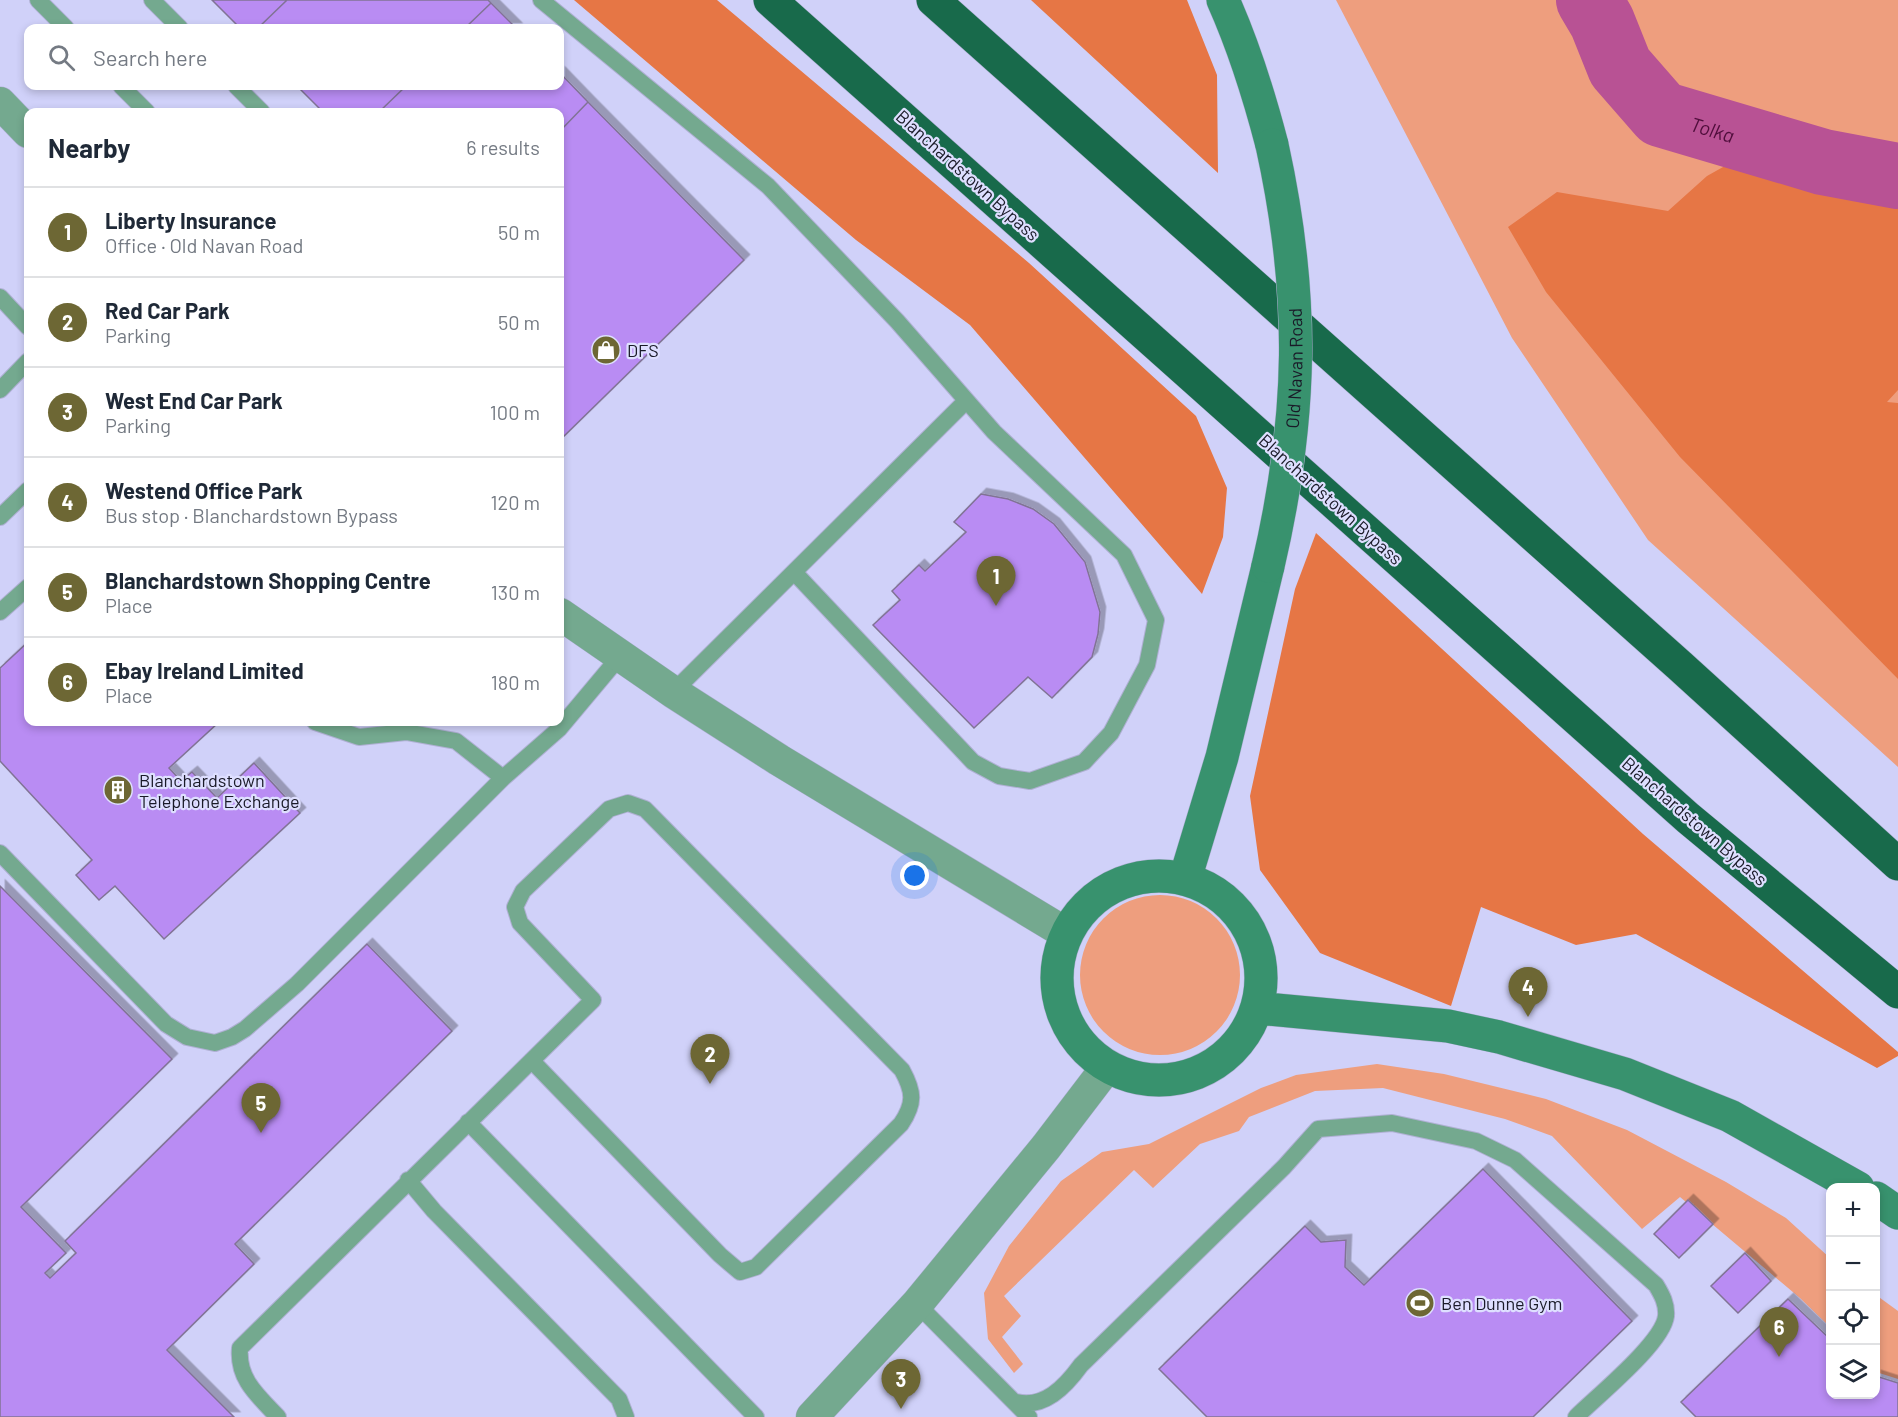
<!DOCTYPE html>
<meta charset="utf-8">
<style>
:root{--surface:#fff;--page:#f2f2f3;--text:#1f2937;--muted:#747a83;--line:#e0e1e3;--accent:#6d6734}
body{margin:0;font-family:Barlow,sans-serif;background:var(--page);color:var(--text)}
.controls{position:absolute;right:18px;bottom:18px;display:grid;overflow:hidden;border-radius:12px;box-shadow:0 3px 9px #0003}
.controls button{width:54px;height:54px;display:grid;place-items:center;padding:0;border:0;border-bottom:2px solid var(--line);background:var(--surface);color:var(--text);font:30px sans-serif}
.you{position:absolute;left:915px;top:876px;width:21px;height:21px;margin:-15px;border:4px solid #fff;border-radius:50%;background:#1a73e8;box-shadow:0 0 0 9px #1a73e833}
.badge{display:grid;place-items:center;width:39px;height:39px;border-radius:50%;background:var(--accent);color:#fff;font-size:20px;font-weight:700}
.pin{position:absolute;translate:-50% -50px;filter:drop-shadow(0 2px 3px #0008)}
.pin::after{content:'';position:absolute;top:32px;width:21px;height:18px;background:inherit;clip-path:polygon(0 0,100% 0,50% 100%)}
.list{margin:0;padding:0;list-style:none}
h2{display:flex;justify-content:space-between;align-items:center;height:78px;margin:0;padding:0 24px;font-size:26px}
h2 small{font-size:20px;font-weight:400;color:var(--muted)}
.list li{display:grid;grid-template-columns:39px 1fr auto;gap:18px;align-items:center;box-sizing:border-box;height:90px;padding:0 24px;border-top:2px solid var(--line)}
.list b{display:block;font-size:22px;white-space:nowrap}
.list p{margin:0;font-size:20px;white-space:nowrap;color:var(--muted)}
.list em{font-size:20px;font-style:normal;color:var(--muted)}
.icon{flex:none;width:33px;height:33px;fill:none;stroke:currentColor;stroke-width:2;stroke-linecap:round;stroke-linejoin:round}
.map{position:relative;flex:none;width:1898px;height:1417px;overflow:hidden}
.search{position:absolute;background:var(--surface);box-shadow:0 3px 9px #0003;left:24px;top:24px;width:540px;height:66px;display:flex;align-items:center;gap:15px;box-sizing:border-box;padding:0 21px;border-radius:12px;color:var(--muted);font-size:22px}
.panel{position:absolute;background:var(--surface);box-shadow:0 3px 9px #0003;left:24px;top:108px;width:540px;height:618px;border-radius:12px}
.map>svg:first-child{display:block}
.green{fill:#ee9e7e}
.forest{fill:#e67645}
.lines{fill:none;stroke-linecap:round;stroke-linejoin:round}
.river{stroke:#b85294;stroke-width:66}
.building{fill:#b98cf3;stroke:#817395;stroke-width:1.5;filter:url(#shadow)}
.lane-casing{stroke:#afb0d3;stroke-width:18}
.street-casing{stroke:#afb0d3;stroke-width:33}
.secondary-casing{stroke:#afb0d3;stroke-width:34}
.highway-casing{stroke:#afb0d3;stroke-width:34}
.lane{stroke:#74a98f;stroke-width:16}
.street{stroke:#74a98f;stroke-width:32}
.secondary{stroke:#38926e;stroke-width:33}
.highway{stroke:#186a4b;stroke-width:33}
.secondary-bridge-casing{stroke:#afb0d3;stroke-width:34;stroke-linecap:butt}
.secondary-bridge{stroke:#38926e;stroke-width:33}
.labels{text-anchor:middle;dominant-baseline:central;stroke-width:4.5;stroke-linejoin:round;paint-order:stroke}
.street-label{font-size:18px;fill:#1a1a28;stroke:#dedfff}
.poi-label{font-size:18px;fill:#1a1a28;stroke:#dedfff;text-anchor:start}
.water-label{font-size:20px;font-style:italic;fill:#500e3c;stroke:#dedfff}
</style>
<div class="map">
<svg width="1898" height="1417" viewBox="0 0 1898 1417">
<defs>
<filter id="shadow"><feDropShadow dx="5.5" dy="-5.5" stdDeviation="0" flood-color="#0004"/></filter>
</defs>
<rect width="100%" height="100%" fill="#d0d1f9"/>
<path class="green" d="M1336 0H1898V767L1648 540 1512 338Z
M1080 975a80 80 0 1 1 160 0a80 80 0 1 1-160 0Z
M1377 1064 1444 1074 1546 1099 1627 1130 1726 1182 1786 1218 1830 1258V1327L1800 1298 1680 1197 1642 1229 1552 1136 1505 1119 1383 1088 1315 1091 1249 1117 1239 1131 1200 1144 1153 1188 1134 1170 1004 1296 1021 1316 1002 1337 1023 1364 1014 1373 988 1339 984 1293 1009 1246 1061 1181 1102 1152 1149 1144 1261 1088 1296 1075Z
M1876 1295 1898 1311V1379L1876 1372Z"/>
<path class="forest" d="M574 0H717L1029 263 1196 416 1227 488 1223 537 1202 594 970 325 856 240Z
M1031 0H1187L1217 75 1218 173Z
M1748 153 1898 195V390L1887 402 1898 403V679L1680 457 1546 292 1508 227 1557 192 1668 211 1707 176Z
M1316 533 1643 834 1898 1052V1056L1877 1068 1636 934 1576 945 1481 907 1451 1006 1320 953 1260 870 1250 796 1295 589Z"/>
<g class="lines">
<path class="river" id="s1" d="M1589 0 1602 22 1620 67 1661 114 1823 162 1898 176"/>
</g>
<path class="building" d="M212 0H287L258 28H240Z
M287 0H488L491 3 465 28H258Z
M491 3 516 28H465Z
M560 73 588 102 560 131V112H379L406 86H560Z
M297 86H406L379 112H323Z
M588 102 744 260 560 440V131Z
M981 494 1008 499 1033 509 1054 524 1085 562 1100 612 1098 634 1092 657 1052 698 1028 677 974 728 873 625 900 600 892 591 919 565 925 571 966 532 954 522Z
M28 642V722H219L169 768 181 781 192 772 217 798 254 763 300 813 164 939 115 886 99 900 76 875 92 860 0 761V668Z
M0 886 172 1059 21 1207 66 1253 45 1273 50 1278 76 1253 65 1241 367 944 452 1031 235 1244 254 1264 167 1350 234 1417H0Z
M1483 1169 1632 1321 1533 1417H1207L1159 1369 1305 1226 1321 1242 1346 1240 1345 1267 1364 1285Z
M1688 1200 1713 1224 1679 1258 1654 1234Z
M1745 1253 1771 1281 1738 1313 1711 1286Z
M1788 1299 1830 1339V1394H1876V1376L1898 1383V1417H1696L1681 1402Z"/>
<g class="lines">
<g class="lane-casing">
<path id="lane" d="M38 0 66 28
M152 0 180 28
M541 0 768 186 897 321 994 432 1124 555 1156 620 1147 665 1111 733 1084 762 1030 781 999 776 973 762 794 572
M121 86 147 112
M236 86 262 112
M0 297 28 327
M0 390 28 361
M0 517 28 490
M0 612 28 587
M673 692 966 401
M315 722 359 737 406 732 456 741 503 778
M0 853 166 1024 187 1037 215 1043 232 1037 245 1029 297 984 503 778 559 729 621 655
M468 1122 756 1417
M408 1180 434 1211 619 1399 626 1417
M917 1304 1029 1417
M1016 1402C1044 1409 1065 1387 1081 1365L1284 1167 1318 1129 1392 1123 1476 1141 1515 1160 1656 1285C1662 1295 1667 1304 1666 1316 1663 1343 1596 1397 1576 1417
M278 1417C258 1396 237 1379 240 1348L593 1000 520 923 515 907 523 891 609 809 628 803 645 809 902 1070C914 1092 915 1103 901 1124L756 1267 740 1272 720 1255 532 1061"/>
</g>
<g class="street-casing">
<path id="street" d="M0 103 28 132
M560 614 673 692 779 760 1067 934
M812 1417 917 1304 1046 1147 1107 1067"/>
</g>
<g class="secondary-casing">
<path id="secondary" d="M1223 0C1244 47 1259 95 1272 145
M1057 978a102 102 0 1 1 204 0a102 102 0 1 1-204 0Z
M1185 879 1222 757 1268 566
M1257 1008 1448 1026 1499 1037 1625 1074 1730 1116 1858 1188
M1876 1198 1898 1213"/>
</g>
<g class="highway-casing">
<path id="highway" d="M770 0 1688 818 1898 992
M933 0 1679 665 1898 864"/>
</g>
<use href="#lane" class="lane"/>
<use href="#street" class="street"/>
<use href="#secondary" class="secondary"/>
<use href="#highway" class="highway"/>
<g class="secondary-bridge-casing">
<g id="secondary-bridge">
<path id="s2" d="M1268 566C1303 416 1305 295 1272 145"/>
</g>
</g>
<use href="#secondary-bridge" class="secondary-bridge"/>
</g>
<defs>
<g id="shop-disc" transform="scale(1.5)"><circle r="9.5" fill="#6d6734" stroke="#dedfff"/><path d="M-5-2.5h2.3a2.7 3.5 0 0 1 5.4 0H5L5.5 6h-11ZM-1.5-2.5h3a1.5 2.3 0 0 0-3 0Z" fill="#fff"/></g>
<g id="building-disc" transform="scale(1.5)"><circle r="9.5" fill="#6d6734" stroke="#dedfff"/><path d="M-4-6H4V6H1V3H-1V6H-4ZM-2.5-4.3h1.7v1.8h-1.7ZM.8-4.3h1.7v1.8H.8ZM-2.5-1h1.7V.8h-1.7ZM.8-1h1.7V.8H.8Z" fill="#fff"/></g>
<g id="stadium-disc" transform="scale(1.5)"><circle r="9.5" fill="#6d6734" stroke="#dedfff"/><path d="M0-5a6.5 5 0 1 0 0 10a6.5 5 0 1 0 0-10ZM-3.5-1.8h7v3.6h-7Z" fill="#fff"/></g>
</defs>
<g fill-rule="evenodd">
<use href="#shop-disc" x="606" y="350"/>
<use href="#building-disc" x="118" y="790"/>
<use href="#stadium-disc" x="1420" y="1303"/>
</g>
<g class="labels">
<g class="street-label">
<text transform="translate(968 175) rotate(42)">Blanchardstown Bypass</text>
<text stroke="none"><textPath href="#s2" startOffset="200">Old Navan Road</textPath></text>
<text transform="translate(1331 499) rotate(42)">Blanchardstown Bypass</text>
<text transform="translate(1695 821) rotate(41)">Blanchardstown Bypass</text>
</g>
<g class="poi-label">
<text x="627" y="350">DFS</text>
<text x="139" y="780">Blanchardstown<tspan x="139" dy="21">Telephone Exchange</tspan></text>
<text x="1441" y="1303">Ben Dunne Gym</text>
</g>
<g class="water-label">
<text stroke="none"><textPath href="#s1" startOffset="190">Tolka</textPath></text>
</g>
</g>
</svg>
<div class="controls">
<button>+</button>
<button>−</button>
<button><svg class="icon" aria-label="locate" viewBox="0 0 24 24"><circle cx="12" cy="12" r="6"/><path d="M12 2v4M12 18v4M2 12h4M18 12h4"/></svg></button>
<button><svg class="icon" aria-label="layers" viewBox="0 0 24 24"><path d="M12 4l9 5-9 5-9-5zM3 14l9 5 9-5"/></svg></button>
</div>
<div class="you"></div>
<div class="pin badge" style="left:996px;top:606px">1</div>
<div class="pin badge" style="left:710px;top:1084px">2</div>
<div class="pin badge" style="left:901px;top:1409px">3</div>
<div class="pin badge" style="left:1528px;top:1017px">4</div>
<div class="pin badge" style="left:261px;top:1133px">5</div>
<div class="pin badge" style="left:1779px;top:1357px">6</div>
<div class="search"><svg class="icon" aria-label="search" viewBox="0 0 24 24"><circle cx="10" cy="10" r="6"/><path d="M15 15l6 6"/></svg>Search here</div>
<section class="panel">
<h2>Nearby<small>6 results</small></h2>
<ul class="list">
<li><span class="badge">1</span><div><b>Liberty Insurance</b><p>Office · Old Navan Road</p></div><em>50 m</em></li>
<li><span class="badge">2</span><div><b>Red Car Park</b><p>Parking</p></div><em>50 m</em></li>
<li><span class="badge">3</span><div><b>West End Car Park</b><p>Parking</p></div><em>100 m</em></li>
<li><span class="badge">4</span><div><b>Westend Office Park</b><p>Bus stop · Blanchardstown Bypass</p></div><em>120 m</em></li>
<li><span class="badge">5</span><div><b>Blanchardstown Shopping Centre</b><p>Place</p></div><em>130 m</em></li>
<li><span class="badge">6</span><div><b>Ebay Ireland Limited</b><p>Place</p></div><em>180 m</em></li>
</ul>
</section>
</div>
